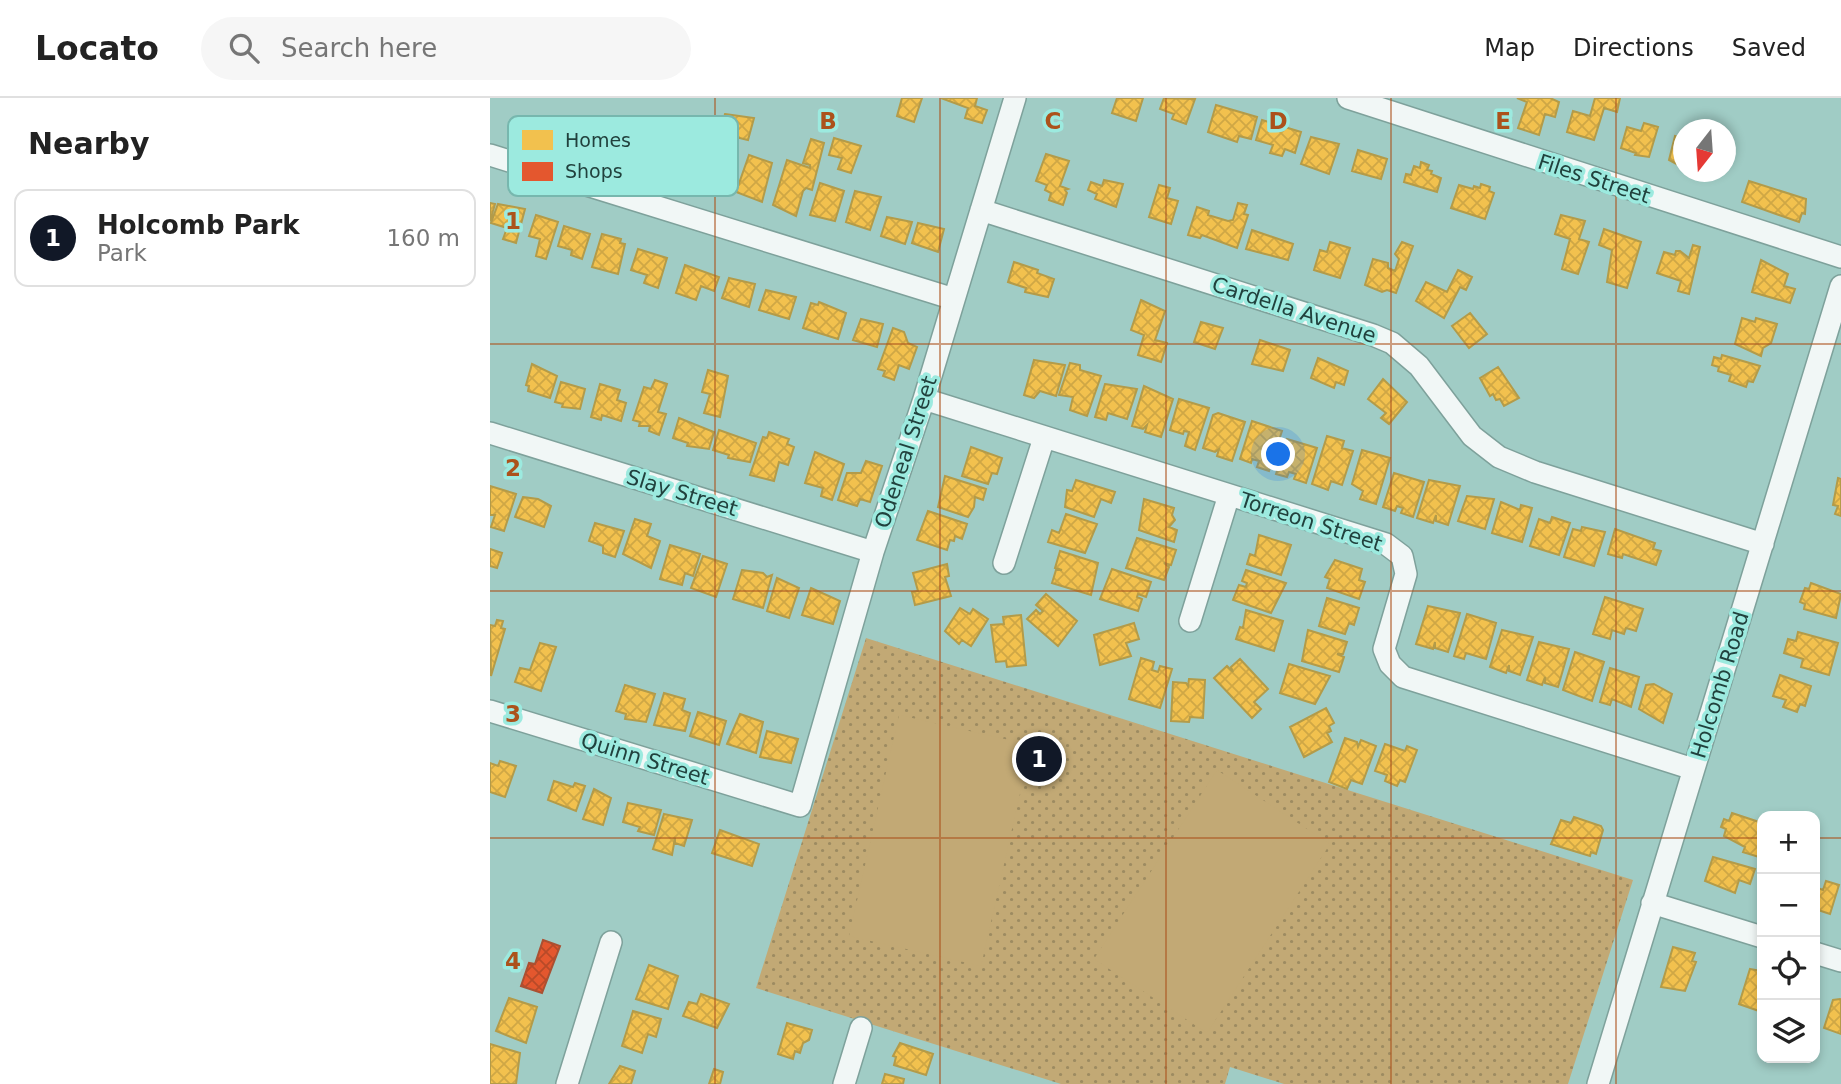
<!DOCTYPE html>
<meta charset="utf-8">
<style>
:root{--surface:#fff;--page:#f6f6f6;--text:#222;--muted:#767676;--line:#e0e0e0;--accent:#111827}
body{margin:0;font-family:"DejaVu Sans",sans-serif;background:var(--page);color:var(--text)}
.controls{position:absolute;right:21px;bottom:21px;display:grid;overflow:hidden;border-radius:14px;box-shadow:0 4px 10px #0003}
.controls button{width:63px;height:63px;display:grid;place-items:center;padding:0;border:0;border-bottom:2px solid var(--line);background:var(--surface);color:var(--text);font:35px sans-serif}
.compass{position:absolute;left:1183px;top:21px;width:63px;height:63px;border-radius:50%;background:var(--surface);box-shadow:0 4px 10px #0003;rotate:197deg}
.you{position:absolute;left:789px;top:357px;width:24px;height:24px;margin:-18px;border:5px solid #fff;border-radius:50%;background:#1a73e8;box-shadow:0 0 0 10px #1a73e833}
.badge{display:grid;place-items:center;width:46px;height:46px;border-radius:50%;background:var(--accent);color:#fff;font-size:23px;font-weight:700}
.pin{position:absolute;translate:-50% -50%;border:4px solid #fff;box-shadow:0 2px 7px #0006}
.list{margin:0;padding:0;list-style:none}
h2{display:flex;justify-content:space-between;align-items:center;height:91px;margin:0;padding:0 28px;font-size:30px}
h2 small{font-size:23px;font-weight:400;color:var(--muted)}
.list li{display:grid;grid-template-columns:46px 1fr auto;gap:21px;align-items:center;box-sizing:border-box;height:98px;margin:0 14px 14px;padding:0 14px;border:2px solid var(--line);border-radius:14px}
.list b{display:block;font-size:26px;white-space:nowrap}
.list p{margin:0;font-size:23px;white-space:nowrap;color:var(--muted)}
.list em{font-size:23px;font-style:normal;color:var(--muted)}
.icon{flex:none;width:38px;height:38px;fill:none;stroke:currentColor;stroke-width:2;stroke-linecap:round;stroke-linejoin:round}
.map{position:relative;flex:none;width:1351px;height:986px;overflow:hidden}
header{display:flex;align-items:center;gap:42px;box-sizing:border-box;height:98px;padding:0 35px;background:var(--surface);border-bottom:2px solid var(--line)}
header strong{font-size:33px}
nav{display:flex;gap:38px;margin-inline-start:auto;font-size:24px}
.search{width:490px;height:63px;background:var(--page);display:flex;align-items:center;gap:18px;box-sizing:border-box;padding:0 24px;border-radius:38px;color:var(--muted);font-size:26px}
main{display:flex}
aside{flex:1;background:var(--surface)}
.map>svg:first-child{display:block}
.grass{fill:url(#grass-dots)}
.garden{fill:#c2a975}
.homes{fill:url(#homes-cross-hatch);stroke:#b39b49;stroke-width:2}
.shops{fill:url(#shops-cross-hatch);stroke:#aa5032;stroke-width:2}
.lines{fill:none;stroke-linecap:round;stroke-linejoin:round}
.minor-casing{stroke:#7ea19b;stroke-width:24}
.minor{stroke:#f1f7f6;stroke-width:21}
.grid{fill:none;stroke:#ac521b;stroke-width:2;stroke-opacity:0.55}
.labels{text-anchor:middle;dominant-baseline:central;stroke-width:7;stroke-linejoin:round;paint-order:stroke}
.street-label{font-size:21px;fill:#21413d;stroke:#9ceadf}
.key{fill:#9ceadf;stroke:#77b7ae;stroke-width:2}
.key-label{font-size:19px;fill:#21413d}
.grid-label{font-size:23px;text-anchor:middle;font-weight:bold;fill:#ac521b;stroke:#9ceadf;stroke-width:7;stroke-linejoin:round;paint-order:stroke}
</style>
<header>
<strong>Locato</strong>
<div class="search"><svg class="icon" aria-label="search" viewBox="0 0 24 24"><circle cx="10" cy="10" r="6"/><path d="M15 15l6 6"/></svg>Search here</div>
<nav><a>Map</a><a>Directions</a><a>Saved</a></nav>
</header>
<main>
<aside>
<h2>Nearby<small></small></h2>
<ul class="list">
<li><span class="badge">1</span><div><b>Holcomb Park</b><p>Park</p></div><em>160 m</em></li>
</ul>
</aside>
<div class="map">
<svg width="1351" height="986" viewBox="0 0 1351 986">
<defs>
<pattern id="grass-dots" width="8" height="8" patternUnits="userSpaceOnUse" patternTransform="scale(1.75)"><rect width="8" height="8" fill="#c2a975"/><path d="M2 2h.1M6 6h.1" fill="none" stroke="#9d8b61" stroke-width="1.8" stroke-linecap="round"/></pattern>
<pattern id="homes-cross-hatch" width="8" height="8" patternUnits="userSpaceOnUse" patternTransform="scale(1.75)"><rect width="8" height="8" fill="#f2c14e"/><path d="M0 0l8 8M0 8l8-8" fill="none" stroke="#cfa745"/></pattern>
<pattern id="shops-cross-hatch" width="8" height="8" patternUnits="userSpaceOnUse" patternTransform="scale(1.75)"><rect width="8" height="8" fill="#e4572e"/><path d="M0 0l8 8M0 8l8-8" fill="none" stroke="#b84a28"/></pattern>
</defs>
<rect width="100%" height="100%" fill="#a0ccc5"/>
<path class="grass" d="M376 540 1143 782 1078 986H794L740 969 735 986H571L266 890Z"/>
<path class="garden" d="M409 617 541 647 491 868 359 838Z
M727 672 840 746 717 935 604 861Z"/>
<path class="homes" d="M412 0H432L424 24 407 18Z
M451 0H487L485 8 497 12 492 25 475 20 478 10Z
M627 0H653L646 23 622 15Z
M674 0 705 1 696 26 682 21 684 16 670 11Z
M1060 0 1069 4 1065 19 1055 16 1049 37 1028 30 1037 4 1027 0Z
M1105 0H1130L1127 14 1114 10 1104 42 1077 34 1083 13 1100 18Z
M726 7 767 19 761 41 749 38 747 44 718 34Z
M235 16 264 20 258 42 241 38 243 30 232 26Z
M772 22 811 34 805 55 795 51 792 58 780 55 783 47 766 42Z
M1154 25 1168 29 1159 59 1145 57 1146 55 1131 50 1137 29 1151 33Z
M1185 38 1194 41V70L1179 62Z
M821 39 849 46 839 76 811 66Z
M344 40 371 48 361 75 348 71 352 60 339 57Z
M321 41 334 45 322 92 316 90 313 93 306 118 283 107 297 62 320 70V67L313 65Z
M868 52 897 61 891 81 862 73Z
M556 56 579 63 570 88 578 91 575 92 577 95 573 107 559 102 561 95 555 92 557 87 546 83Z
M259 57 282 65 272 104 246 94Z
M931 64 939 67 937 72 942 73 941 76 951 80 947 94 914 84 916 76 921 77 924 68 930 70Z
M614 82 633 86 626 109 605 101 607 96 598 92 601 84 612 88Z
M1259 83 1316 101 1315 116 1312 115 1309 124 1252 104Z
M330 85 354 93 345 123 320 117Z
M991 86 1000 89 999 93 1004 95 995 121 961 110 969 87 983 91 984 88 990 90Z
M669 87 680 90 677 100 688 103 681 126 659 119Z
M365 93 391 99 380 132 356 124Z
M0 105 5 106 0 123Z
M748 105 757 107 754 116 758 117 747 150 712 137 710 140 698 137 707 109 719 113 718 117 738 123 743 122Z
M8 106 35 111 26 145 13 141 17 130 1 125Z
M46 117 68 124 56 161 46 158 50 141 39 138Z
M1071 117 1095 123 1089 141 1099 144 1088 176 1072 171 1080 141 1065 136Z
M397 119 422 124 415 146 391 138Z
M428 125 454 131 448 154 422 145Z
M74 128 100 136 92 161 81 157 82 152 68 148Z
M1114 131 1151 144 1137 190 1117 184 1122 152 1109 147Z
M762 132 803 146 798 162 756 151Z
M112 136 131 141 130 145 135 146 128 176 102 169Z
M840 144 860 150 850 180 824 172 830 152 837 154Z
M912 144 923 148 906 195 897 192 892 194 875 187 883 161 898 165V170L905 173 909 161 905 156Z
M1203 147 1210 149 1199 196 1188 193 1191 183 1167 175 1174 154 1185 157 1186 153H1190L1199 160Z
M148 151 177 160 168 190 154 185 157 177 141 172Z
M1271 162 1298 176 1294 188 1305 191 1300 205 1262 194Z
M524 164 548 172 547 175 564 181 558 199 535 194 536 190 518 184Z
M195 167 229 179 224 193 211 188 206 202 186 195Z
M968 172 982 179 976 192 970 189 954 220 926 203 936 184 957 194Z
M239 180 265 186 259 209 232 200Z
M276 192 306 199 299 221 269 212Z
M651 202 675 213 665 242 677 245 671 264 648 257 654 237 641 232Z
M329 204 356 215 348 241 313 230 321 205 328 207Z
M980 215 997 236 979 250 962 228Z
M1252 220 1265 224 1266 220 1287 226 1281 245 1273 250 1271 258 1245 246Z
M371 221 393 226 387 249 363 242Z
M711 224 733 230 725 251 704 244Z
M403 230 414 234 418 245 427 249 419 271 409 267 404 282 393 278 395 273 388 271Z
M770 242 800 252 793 273 762 266Z
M1232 257 1270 268 1263 284 1258 283 1256 289 1239 283 1241 277 1228 273 1229 269 1222 267 1224 259 1231 261Z
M828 260 858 273 854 287 846 284 844 290 821 280Z
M544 262 575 267 566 298 550 293 544 300 534 297Z
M580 265 590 267V272L611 278 597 318 580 312 583 299 569 297Z
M42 266 67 278 60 300 38 293 39 288 36 287Z
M1008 269 1029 300 1014 308 1010 301 1006 302 1003 296 1000 298 990 280Z
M218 272 238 278 230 319 214 315 220 296 212 294Z
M893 281 917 304 899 326 891 320 896 315 878 301Z
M165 282 177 286 168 314 176 316 169 337 159 333 160 328H149L150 324 143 322 154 289 161 291Z
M71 284 95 291 90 311 72 309 73 306 65 304Z
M110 286 130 292 127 302 136 305 131 323 112 317 111 322 101 319Z
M615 286 647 291 637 321 618 315 616 322 605 319Z
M654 288 683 301 671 339 655 334 657 327 653 331 642 328Z
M689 301 719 310 705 352 695 348 699 334 694 333 693 336 680 332Z
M728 315 755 324 742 363 727 358 729 351 725 354 713 350 723 317Z
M189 320 224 334 219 351 197 348 198 345 183 340Z
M762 323 792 333 779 373 767 369 769 363 762 361 761 365 750 361Z
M229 332 266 345 260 364 238 360 239 357 223 352Z
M279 334 299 341 297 346 304 349 298 367 289 364 284 383 260 377 273 339 277 340Z
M837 338 854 343 852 350 863 353 852 387 841 383 838 392 822 386Z
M797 341 827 350 816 385 804 381 806 376 799 374 797 379 786 376Z
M481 349 512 360 507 376 502 375 498 386 472 378Z
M872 352 900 360 886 406 870 401 873 393 862 386Z
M325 354 354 366 342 402 331 398 333 390 315 385Z
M376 363 392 368 380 404 370 401 367 408 348 402 357 375H371Z
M904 375 934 384 923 419 911 415 913 410 907 408 905 413 893 409Z
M455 378 496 391 493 402 485 399 484 409 478 419 448 409Z
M1348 380 1351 381V418L1345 416 1348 408 1343 407Z
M586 382 625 394 621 405 611 401 604 419 575 409 577 392 582 393Z
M939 382 970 388 958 427 946 423V417L943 425 927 420Z
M0 388 26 396 14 433 1 429 5 417H0Z
M977 398 1004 401 995 431 968 423Z
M33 399 48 401 61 408 54 429 25 419Z
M654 401 684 410 682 417 685 422 679 429 687 432 684 444 649 432Z
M1011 404 1030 412 1031 407 1042 410 1032 444 1002 435Z
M438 413 477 426 472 441 465 438 464 443 460 442 457 452 427 442Z
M576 416 607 426 595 455 558 444 562 432 569 435Z
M1062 419 1080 425 1069 457 1040 448 1049 421 1060 425Z
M145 421 161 426 157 438 170 443 161 470 133 456Z
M105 425 134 433 125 459 113 455V448L99 443Z
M1092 429 1115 434 1104 468 1074 459 1083 431 1091 433Z
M1125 431 1165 445 1163 451 1171 453 1166 467 1133 456 1132 460 1118 456Z
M769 437 801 447 791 477 757 466 760 456 765 458Z
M647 440 686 452 681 467 674 465 679 469 674 482 636 470Z
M180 447 210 456 203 478 195 475 192 487 170 481Z
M0 451 12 455 7 470 0 468Z
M570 453 608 465 601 497 562 485 566 472H572L565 470Z
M213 458 237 466 226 499 201 490Z
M845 462 872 471 869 482 875 484 869 501 837 490 840 481 835 479Z
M457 466 459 478 455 479 461 498 425 507 422 494 428 493 423 475Z
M622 471 661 484 656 499 648 496 647 499 652 501 648 513 610 501Z
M252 472 273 475 277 479 282 477 273 510 243 501Z
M756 472 796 485 781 515 743 502 749 487 756 489 757 485 752 483Z
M287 480 309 490 299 520 277 513Z
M1321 485 1351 496 1346 520 1314 511 1315 506 1310 504 1315 490 1319 491Z
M321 490 350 503 343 526 312 517Z
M556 496 587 523 568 548 537 521 546 512 550 516 553 513 546 507Z
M1115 499 1153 511 1146 533 1136 530 1134 536 1122 532 1120 541 1103 536Z
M837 500 869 510 864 527 859 525 855 536 829 528Z
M938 508 970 515 958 554 945 550V544L943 551 926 546Z
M470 510 480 516 483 511 498 521 481 548 472 542 469 546 455 533Z
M756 512 793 523 784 553 746 541 750 529 753 530Z
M977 516 1006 525 996 561 976 555 974 561 964 558Z
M531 517 536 567 517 569 516 563 506 564 501 527 514 526 513 519Z
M7 522 13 523 11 530 15 531 1 578 0 527 5 528Z
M644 525 649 541 636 545 641 558 610 567 604 537Z
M818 532 857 544 853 556H847L854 559 849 574 812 563Z
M1012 532 1043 539 1030 577 1019 573V567L1016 575 1000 569Z
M1308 534 1348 545 1339 577 1311 569 1313 561 1294 555 1298 541 1306 543Z
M1049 544 1079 551 1068 589 1055 585V579L1052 587 1037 582Z
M50 545 66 549 51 593 25 584 30 570 40 572Z
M1085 554 1114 564 1102 603 1073 592Z
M651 560 664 564 662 572 668 574 670 568 682 571 670 610 639 601Z
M750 561 778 591 764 604 771 611 762 620 724 580 737 568 743 574 741 569Z
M799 566 840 578 825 606 790 595Z
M1120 570 1149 579 1141 609 1122 601 1120 607 1110 604Z
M1290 577 1321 588 1315 608 1310 606 1307 614 1293 609 1296 602 1283 598Z
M699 581 715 582 713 620 700 619 699 624 681 623 683 584 696 585 698 588Z
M1164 586 1182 596 1173 625 1149 611 1156 587Z
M135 587 165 596 156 624 135 621 136 616 126 613Z
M174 595 195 601 192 612 200 615 195 633 164 627Z
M836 610 844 625 839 628 841 633 837 635 842 644 814 659 800 629Z
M208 614 236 623 229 647 200 638Z
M250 616 273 624 266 655 237 646Z
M277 633 308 641 301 665 270 659Z
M855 640 867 644 868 649 871 642 886 648 872 686 861 682 857 691 839 684Z
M895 646 915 653 917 648 927 652 915 684 910 682 907 688 895 683 897 677 885 673Z
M10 663 26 668 15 699 0 694V665L8 668Z
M64 683 83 689 85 685 95 688 86 713 58 702Z
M104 691 121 700 113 727 93 721Z
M138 705 171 712 164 737 148 733 150 729 133 724Z
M1242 715 1269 724 1268 727 1272 729V760L1253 754 1255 749 1234 738 1236 731 1231 729 1234 721 1239 723Z
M174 716 202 722 194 748 185 745V740L182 757 163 751Z
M1084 719 1111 728 1113 732 1106 756 1101 754 1100 758 1061 746 1071 722 1081 725Z
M230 732 269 746 262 768 222 755Z
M1223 759 1265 771 1260 786 1249 782 1245 795 1215 783Z
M1336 783 1349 787 1340 816 1325 811V789L1333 792Z
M1183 849 1205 855 1202 863 1206 864 1195 893 1171 889Z
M159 867 188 878 178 911 146 901Z
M1260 871 1272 873V914L1249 906Z
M211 896 239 906 227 930 193 918 199 904 207 906Z
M19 900 47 909 36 945 6 933Z
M1350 901 1351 902V936L1334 930 1343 902Z
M143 913 171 921 166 939 158 936 152 955 132 948Z
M297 925 322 932 319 942 313 945 310 955 305 953 303 961 288 956Z
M410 945 443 956 436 977 404 967 406 959 403 958Z
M0 946 30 955 26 986H0Z
M130 968 145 973 141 986H119Z
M224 971 233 974 230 986H219Z
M395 976 414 981 413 986H392Z"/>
<path class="shops" d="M53 842 70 848 52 895 31 888 39 865 45 866Z"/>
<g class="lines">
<g class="minor-casing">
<path id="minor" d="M858 0 1351 159
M0 57 464 201
M491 112 883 237 902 245 929 268 982 338 1009 359 1045 374 1273 446
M434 301 896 446 912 458 916 476 894 551 900 566 913 579 1203 671
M0 335 383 454
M514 465 554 340
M700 523 739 397
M0 613 310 708 383 454 434 301 525 0
M1162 805 1272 839
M1325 855 1351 863
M77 986 121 844
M354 986 371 930
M1108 986 1351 188"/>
</g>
<use href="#minor" class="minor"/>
</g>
<path class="grid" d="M225 0V986M450 0V986M676 0V986M901 0V986M1126 0V986M0 246H1351M0 493H1351M0 740H1272M1325 740H1351"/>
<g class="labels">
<g class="street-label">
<text transform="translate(1104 81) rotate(18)">Files Street</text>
<text transform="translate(804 212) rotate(18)">Cardella Avenue</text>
<text transform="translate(416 354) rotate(-72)">Odeneal Street</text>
<text transform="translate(192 395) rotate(17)">Slay Street</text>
<text transform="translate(821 424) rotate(18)">Torreon Street</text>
<text transform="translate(1230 587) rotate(-73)">Holcomb Road</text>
<text transform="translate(155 661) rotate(17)">Quinn Street</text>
</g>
</g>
<rect x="18" y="18" width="230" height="80" rx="10" class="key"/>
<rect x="32" y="32" width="31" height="20" fill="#f2c14e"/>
<rect x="32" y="64" width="31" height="19" fill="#e4572e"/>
<g class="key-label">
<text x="75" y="49">Homes</text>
<text x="75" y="80">Shops</text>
</g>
<g class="grid-label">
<text x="338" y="31">B</text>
<text x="563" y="31">C</text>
<text x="788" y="31">D</text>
<text x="1013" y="31">E</text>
<text x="23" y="131">1</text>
<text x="23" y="378">2</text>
<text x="23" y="624">3</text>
<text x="23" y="871">4</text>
</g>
</svg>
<div class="controls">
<button>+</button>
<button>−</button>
<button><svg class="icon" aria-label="locate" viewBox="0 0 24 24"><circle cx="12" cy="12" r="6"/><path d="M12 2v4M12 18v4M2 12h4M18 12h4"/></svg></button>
<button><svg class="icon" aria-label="layers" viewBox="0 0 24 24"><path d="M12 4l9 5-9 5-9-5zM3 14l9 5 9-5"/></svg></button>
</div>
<svg class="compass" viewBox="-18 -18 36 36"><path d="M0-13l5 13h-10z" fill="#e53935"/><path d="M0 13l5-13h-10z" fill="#767676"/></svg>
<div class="you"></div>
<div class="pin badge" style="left:549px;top:661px">1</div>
</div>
</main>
